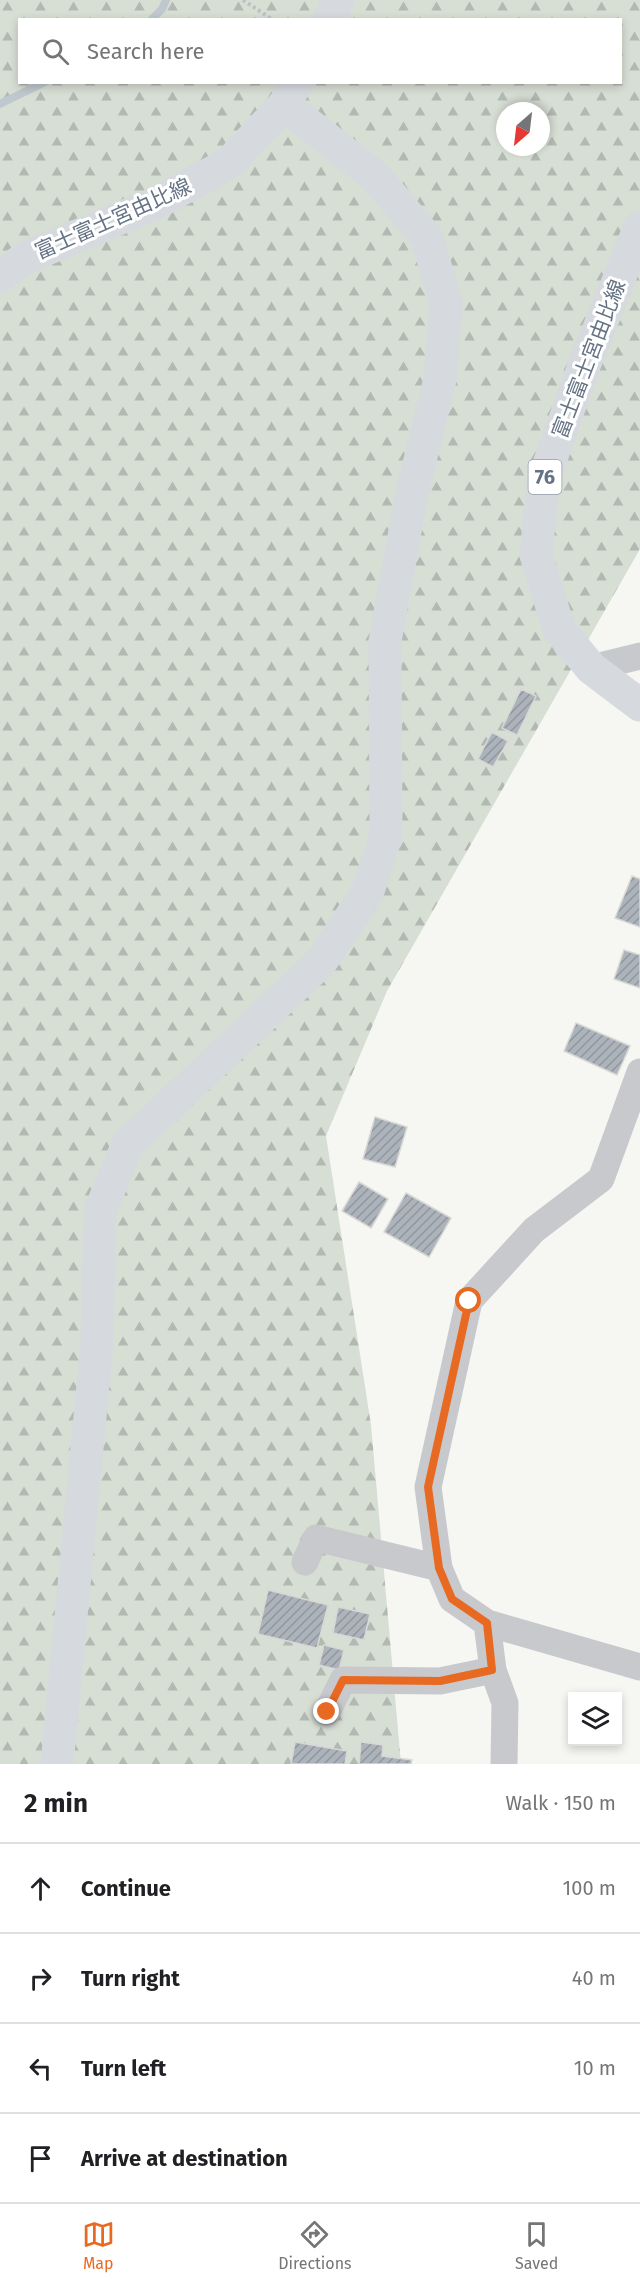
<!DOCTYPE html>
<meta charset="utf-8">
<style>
:root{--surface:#fff;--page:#f2f2f2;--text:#202124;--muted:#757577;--line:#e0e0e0;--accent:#e86a22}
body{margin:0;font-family:"Fira Sans","Noto Sans JP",sans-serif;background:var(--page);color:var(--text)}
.controls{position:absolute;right:18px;bottom:18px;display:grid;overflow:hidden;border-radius:0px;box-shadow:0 3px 9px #0003}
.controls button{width:54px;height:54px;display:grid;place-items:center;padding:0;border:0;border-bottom:2px solid var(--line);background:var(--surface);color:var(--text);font:30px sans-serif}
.compass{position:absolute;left:496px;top:102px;width:54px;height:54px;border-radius:50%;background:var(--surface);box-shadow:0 3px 9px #0003;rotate:208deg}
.stop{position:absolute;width:18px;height:18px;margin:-14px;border:4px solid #e86a22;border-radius:50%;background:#fff}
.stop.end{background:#e86a22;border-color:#fff;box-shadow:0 2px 6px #0008}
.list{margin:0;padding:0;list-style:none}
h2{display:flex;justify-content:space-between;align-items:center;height:78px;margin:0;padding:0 24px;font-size:26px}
h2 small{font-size:20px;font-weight:400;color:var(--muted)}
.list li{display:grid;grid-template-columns:39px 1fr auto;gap:18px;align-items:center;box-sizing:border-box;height:90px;padding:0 24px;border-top:2px solid var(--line)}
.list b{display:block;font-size:22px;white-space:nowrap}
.list em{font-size:20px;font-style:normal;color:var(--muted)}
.icon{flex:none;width:33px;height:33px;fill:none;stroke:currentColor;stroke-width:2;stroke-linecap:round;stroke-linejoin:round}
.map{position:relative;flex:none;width:640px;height:1764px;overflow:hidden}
.search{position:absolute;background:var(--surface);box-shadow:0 3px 9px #0003;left:18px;right:18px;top:18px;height:66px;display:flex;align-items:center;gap:15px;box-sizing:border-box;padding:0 21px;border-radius:0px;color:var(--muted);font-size:22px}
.sheet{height:438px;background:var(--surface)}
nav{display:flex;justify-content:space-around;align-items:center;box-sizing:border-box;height:84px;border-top:2px solid var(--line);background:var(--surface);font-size:16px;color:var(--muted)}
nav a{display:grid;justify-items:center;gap:3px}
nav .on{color:var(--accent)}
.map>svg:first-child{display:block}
.forest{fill:url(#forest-firs);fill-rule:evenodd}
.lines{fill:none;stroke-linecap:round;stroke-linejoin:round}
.stream{stroke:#bfc8cf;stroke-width:8}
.building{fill:url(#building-hatch);stroke:#d8d8d6;stroke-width:1.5}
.path{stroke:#bec0c2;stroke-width:4;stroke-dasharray:3 3;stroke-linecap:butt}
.street{stroke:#c7c9cd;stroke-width:27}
.secondary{stroke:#d6dadf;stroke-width:33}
.primary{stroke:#d6dadf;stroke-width:33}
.route{stroke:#e86a22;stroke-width:8}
.labels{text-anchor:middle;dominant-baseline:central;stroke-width:6;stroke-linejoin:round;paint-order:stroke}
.shield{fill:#fff;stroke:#939daa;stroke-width:1.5}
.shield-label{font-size:20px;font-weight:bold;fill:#657385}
.street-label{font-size:21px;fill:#657385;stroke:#fff}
</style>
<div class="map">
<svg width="640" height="1764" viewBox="0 0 640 1764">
<defs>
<pattern id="forest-firs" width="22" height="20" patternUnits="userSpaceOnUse" patternTransform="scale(1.5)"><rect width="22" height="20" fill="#d7ded4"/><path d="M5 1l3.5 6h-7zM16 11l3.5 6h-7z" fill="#b2b8b2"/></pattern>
<pattern id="building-hatch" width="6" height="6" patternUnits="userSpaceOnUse" patternTransform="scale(1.5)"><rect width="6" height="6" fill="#acb3ba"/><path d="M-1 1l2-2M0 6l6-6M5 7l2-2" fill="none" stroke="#90969d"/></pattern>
</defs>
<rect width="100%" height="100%" fill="#f6f7f3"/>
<path class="forest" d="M0 0H640V549L387 991 326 1136 371 1425 401 1764H0ZM20 20H620V82H20ZM505 111H541V147H505Z"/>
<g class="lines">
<path class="stream" d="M151 20 162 9 166 0
M0 104 45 82"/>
</g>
<path class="building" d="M521 689 536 696 517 735 502 728Z
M492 732 508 741 493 767 478 759Z
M632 876 640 879V927L615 918Z
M624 950 640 955V988L614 979Z
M576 1023 630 1046 617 1075 564 1051Z
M375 1117 407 1127 395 1167 363 1159Z
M359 1182 388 1199 371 1228 342 1211Z
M406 1193 451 1218 429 1257 384 1232Z
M268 1590 328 1605 317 1648 258 1634Z
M338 1607 370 1614 364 1640 333 1633Z
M324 1645 344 1650 339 1670 319 1665Z
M295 1742 347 1751 345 1764H291Z
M361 1742 383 1745 382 1756 412 1760 411 1764H359Z"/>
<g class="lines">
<path class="path" d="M243 0 273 20"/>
<path class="street" d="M591 668 640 656
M640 1072 601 1179 534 1230 469 1301 428 1487 439 1568 452 1599 487 1623 640 1667
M305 1562 316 1538 439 1568
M487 1623 493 1670 505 1703 504 1764
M327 1712 343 1680 440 1681 493 1670"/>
<path class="secondary" d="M57 1764 97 1343 100 1211 128 1144 321 962 368 891 386 835 385 641 412 493 440 379 446 303 427 238 376 177 284 105"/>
<path class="primary" d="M329 20 338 0
M640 227 585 363 543 481 536 555 559 629 591 668 640 705
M0 276 25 258 154 204 228 164 284 105 297 82"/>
</g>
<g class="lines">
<path class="route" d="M327 1712 343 1680 440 1681 492 1670 487 1623 452 1599 439 1568 428 1487 469 1301"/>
</g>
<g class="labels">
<rect class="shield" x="528.5" y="460" width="33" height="34" rx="4.5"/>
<g class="shield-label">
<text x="545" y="477">76</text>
</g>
<g class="street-label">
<text transform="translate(113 219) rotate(-24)">富士富士宮由比線</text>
<text transform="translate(589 359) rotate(-69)">富士富士宮由比線</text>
</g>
</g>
</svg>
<div class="controls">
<button><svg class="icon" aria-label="layers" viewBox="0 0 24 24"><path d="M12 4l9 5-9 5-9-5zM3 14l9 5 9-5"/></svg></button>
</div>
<svg class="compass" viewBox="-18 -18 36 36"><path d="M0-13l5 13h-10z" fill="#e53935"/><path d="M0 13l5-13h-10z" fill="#757577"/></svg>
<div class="stop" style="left:469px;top:1301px"></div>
<div class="stop end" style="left:327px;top:1712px"></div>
<div class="search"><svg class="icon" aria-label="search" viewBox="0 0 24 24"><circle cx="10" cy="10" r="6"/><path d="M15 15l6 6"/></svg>Search here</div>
</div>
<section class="sheet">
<h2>2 min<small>Walk · 150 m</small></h2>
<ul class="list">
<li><svg class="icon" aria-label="ahead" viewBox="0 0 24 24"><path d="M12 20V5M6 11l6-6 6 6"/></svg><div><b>Continue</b></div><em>100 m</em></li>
<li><svg class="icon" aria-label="right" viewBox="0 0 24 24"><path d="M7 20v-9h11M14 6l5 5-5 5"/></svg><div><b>Turn right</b></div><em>40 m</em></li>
<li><svg class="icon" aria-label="left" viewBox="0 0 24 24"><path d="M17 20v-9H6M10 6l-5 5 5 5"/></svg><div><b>Turn left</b></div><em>10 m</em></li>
<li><svg class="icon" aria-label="arrive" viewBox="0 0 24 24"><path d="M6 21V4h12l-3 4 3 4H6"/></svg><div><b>Arrive at destination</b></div></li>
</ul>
</section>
<nav>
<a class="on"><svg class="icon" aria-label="map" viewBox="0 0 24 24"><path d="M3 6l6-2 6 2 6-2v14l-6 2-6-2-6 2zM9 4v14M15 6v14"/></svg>Map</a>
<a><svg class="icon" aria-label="directions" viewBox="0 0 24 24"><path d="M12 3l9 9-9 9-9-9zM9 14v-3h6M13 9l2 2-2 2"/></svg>Directions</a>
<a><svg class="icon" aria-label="saved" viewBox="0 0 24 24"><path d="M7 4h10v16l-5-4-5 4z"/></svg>Saved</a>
</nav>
